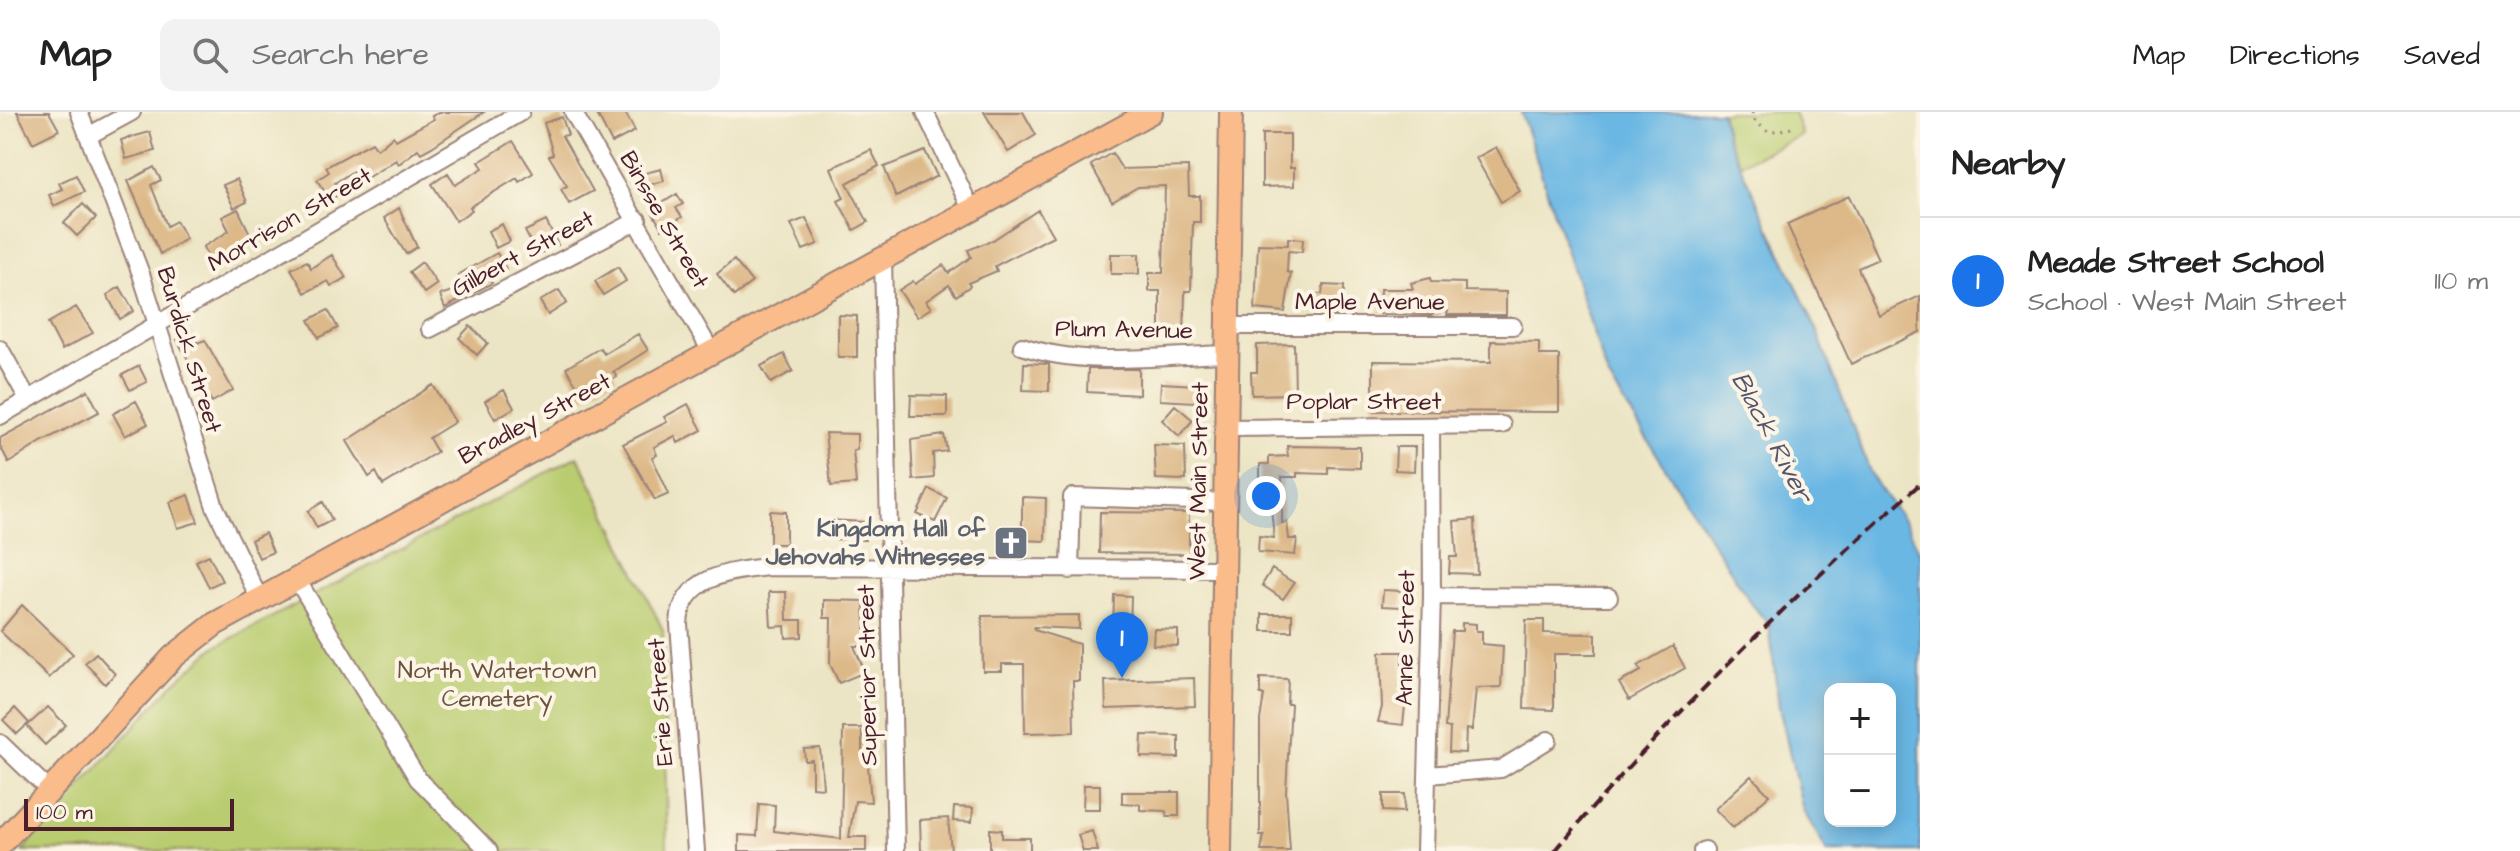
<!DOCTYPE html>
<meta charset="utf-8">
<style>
:root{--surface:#fff;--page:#f2f2f2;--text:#222;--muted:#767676;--line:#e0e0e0;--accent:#1a73e8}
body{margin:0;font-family:"Architects Daughter",sans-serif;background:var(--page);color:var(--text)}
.controls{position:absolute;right:24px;bottom:24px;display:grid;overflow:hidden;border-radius:16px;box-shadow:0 4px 20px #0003}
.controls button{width:72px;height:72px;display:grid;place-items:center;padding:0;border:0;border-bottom:2px solid var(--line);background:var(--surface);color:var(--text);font:40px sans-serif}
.scale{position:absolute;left:24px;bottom:20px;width:210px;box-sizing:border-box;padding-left:8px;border:4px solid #4a1f2b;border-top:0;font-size:22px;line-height:28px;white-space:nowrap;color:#4a1f2b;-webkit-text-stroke:6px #fcf5e5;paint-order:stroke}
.you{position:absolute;left:1266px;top:384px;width:28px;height:28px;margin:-20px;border:6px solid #fff;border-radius:50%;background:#1a73e8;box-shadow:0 0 0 12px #1a73e833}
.badge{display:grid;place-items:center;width:52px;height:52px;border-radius:50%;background:var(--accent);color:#fff;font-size:26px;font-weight:700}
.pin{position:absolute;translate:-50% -66px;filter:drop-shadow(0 2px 4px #0008)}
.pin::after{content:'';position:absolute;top:42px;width:28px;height:24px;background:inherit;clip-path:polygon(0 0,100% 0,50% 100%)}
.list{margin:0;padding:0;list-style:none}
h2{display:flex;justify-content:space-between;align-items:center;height:104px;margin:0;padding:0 32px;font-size:34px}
h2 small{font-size:26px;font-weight:400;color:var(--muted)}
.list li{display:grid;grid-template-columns:52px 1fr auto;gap:24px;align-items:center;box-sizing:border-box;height:128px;padding:0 32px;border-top:2px solid var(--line)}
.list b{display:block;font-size:30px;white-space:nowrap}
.list p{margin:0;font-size:26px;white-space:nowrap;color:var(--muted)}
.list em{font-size:26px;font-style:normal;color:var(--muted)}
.icon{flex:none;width:44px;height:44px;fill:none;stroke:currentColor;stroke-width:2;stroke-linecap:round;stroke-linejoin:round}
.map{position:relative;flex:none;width:1920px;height:739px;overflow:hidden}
header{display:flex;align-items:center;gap:48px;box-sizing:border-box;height:112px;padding:0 40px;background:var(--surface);border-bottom:2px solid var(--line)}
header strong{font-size:38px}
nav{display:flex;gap:44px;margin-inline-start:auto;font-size:28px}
.search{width:560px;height:72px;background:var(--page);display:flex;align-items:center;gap:20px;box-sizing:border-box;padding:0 28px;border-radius:16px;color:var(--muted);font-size:30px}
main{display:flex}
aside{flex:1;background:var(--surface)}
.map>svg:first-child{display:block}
.green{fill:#b9cc6f;stroke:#82764d;stroke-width:2}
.water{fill:#6ab7e4;stroke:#5a6b88;stroke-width:2;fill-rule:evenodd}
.building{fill:#ddb989}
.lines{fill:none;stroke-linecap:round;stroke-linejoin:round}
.minor-casing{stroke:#9b8278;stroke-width:20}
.major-casing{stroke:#9b8278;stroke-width:26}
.path{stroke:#9b8278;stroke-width:3;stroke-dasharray:2 6;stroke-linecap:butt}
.minor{stroke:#fff;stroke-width:16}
.major{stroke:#fabc8b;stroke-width:22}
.rail{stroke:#4a1f2b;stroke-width:4;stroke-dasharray:12 6;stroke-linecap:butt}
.labels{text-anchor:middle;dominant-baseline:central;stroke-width:8;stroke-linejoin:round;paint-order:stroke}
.street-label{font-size:24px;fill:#4a1f2b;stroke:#fcf5e5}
.worship-label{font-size:24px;font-weight:bold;fill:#5b616d;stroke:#fcf5e5;text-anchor:end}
.park-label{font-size:24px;fill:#6b533f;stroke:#fcf5e5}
.water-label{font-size:26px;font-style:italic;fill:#55546c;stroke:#fcf5e5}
</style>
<header>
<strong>Map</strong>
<div class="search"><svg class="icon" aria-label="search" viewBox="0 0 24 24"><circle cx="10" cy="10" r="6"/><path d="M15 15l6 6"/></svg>Search here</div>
<nav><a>Map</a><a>Directions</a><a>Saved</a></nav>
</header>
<main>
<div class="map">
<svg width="1920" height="739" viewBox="0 0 1920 739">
<rect width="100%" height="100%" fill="#fcf5e5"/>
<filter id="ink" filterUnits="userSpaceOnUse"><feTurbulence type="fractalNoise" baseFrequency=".0125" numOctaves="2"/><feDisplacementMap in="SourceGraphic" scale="16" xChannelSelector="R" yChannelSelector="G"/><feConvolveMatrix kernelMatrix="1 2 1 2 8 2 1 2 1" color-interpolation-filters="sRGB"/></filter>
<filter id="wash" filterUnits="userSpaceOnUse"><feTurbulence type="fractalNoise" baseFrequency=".006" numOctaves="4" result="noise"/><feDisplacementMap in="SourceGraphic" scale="32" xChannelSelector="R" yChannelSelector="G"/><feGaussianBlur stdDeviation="1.8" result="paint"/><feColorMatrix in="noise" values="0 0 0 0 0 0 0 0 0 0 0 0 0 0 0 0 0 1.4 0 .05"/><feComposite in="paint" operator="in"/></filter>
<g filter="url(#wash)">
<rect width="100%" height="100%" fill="#ece5c5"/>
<path class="green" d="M1721 0H1794L1802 23 1740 52 1727 25Z
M578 344 663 518 667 739H22L172 573 215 535Z"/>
<path class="water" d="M1521 0H1721L1727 25 1814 212 1872 365 1907 414 1920 441V739H1827L1803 698 1779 595 1769 513 1751 491 1608 265ZM1830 577H1890V709H1830Z"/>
<g id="blocks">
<path class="building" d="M17 0H49L59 18 33 31Z
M440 0H484L432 35 421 41 418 37 399 52 396 48 365 67 358 56 335 71 342 80 330 88 317 68 329 60 326 55 372 30 377 37 393 24 396 28 434 7 432 4Z
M596 0H625L635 19 612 31Z
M984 0H1023L1036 23 1008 40Z
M562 5 568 23 562 24 593 79 569 92 561 77 567 74 549 44 553 42 544 11Z
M150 20 155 39 126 47 121 28Z
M1262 22H1290V56H1294V74L1262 75Z
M513 29 533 61 519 70 517 66 470 95 472 98 456 109 432 72 448 61 455 73 483 56 479 50Z
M1496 35 1520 79 1501 90 1476 46Z
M871 38 879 54 847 71 868 110 854 118 838 89 844 86 831 56Z
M925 39 937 64 896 85 884 55Z
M1112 41 1122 57 1188 55 1189 84H1200V110H1193L1191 179H1185L1184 229 1160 228V179H1149V161H1163L1165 74 1138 75 1112 90 1091 53Z
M154 55 161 68 151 73 167 114 176 109 186 127 160 142 128 69Z
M661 57 664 69 637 76 634 64Z
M76 63 84 80 54 94 49 83 62 77 59 71Z
M237 67 247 90 234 96 223 73Z
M677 82 683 92 676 96 682 105 662 117 651 98Z
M1849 84 1878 147 1858 156 1879 203 1920 184V220L1851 252 1787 112Z
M83 92 96 106 77 124 64 111Z
M399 96 417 135 406 142 384 106Z
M238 97 252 126 212 151 203 135 229 119 222 105Z
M1038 98 1053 124 995 154 997 159 968 171 970 174 956 184 949 173 926 189 931 196 917 205 899 178 913 169 915 172 943 153 949 161 971 145 968 138 993 128Z
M806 106 818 132 803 138 791 112Z
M546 109 558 133 537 143 525 119Z
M502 112 510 129 496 136 488 119Z
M1288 126 1303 127 1302 140 1288 139 1287 160 1291 161 1285 200 1255 197 1258 132 1288 133Z
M497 141 506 157 489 165 492 171 445 196 440 183 464 175 458 163Z
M1111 142H1139V162H1111Z
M332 143 346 166 331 174 328 169 305 181 291 157 307 149 311 156Z
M734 148 752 170 734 184 717 162Z
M422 150 437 172 424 181 409 160Z
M618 155 626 169 603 183 595 169Z
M1430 166 1431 170 1465 171V179L1506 180V203H1447L1448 199 1431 203 1379 202 1380 177H1413L1411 171Z
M1323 173 1344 174 1343 203 1315 202 1316 182H1322Z
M120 175 134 199 120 207 107 183Z
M559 178 567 191 548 203 540 189Z
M76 195 93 221 62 238 48 211Z
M328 198 338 216 319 226 309 208Z
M838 203 857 204V245H838Z
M470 214 488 231 477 243 459 226Z
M192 221 197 231 205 228 233 278 212 290 177 228Z
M638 222 648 238 613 260 617 265 584 285 566 256 600 236 604 242Z
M1491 229 1539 230V243H1559V300L1373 299V249L1491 250Z
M1294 232 1295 282 1252 283 1251 260H1257V233Z
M784 242 793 259 771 271 761 254Z
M1024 251 1049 252V279L1023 278Z
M139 254 147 270 130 278 122 263Z
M1088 257H1139V283L1087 280Z
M1161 271 1196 273 1195 290 1160 288Z
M433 273 455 310 429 326 437 340 383 373 376 360 369 365 347 329Z
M88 278 99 300 41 330 9 351 0 334V326Z
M504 278 514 296 495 307 485 289Z
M911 283 947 284V304H910Z
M136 289 148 312 125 324 113 302Z
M688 292 702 318 678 331 675 324 654 335 657 343 652 345 669 382 655 388 623 332 667 310 664 305Z
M1175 293 1193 308 1179 324 1162 308Z
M825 321 857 322V338H853L856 372 831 374Z
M944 323 947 339 933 341 934 366 913 368 911 328Z
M1154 333 1185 334 1186 368 1156 367Z
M1287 334 1360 335V356L1328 355V362L1297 361V365H1282V411L1287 410 1289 427H1297L1295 443 1258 440 1259 424 1274 426 1271 396H1260V352H1269V345L1288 344Z
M1396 335H1415L1414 359 1395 358Z
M929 377 947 386 935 410 917 402Z
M189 383 198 410 178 416 170 390Z
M1022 385 1046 386 1045 429 1022 428Z
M323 390 332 408 317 416 308 399Z
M770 399 786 400V432H770Z
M1100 400 1189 401V442L1099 441Z
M1475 407 1477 462 1449 461 1450 445H1457L1454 409Z
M827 408 865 410V428L827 427Z
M265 421 273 440 259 446 251 428Z
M209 443 222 469 209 475 196 449Z
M1272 457 1294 471 1283 487 1262 473Z
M1383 478 1403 479 1402 495 1382 494Z
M769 480H786L787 508H802V525L786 526 785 514 771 515Z
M1114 483 1131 484 1130 520 1113 519Z
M824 488 864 489 866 534H854L865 560 839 571 830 552 831 506H824Z
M22 493 73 542 49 566 0 519Z
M1262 502H1292V519H1262Z
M1079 503V517L1034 515V518L1079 532V569H1073L1074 620 1025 621 1024 552H1002V559H983L982 504Z
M1526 508H1544V521L1596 522V542H1554V598L1524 597Z
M1462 511 1476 512V519H1482V532L1503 534 1501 575 1476 576 1472 618 1466 617 1465 641 1449 640 1450 616 1445 615 1452 519H1462Z
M1154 517 1178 518V534L1153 533Z
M1673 534 1685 556 1629 588 1619 571 1641 559 1638 554Z
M1380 540H1402V567H1408L1403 613 1378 610 1382 595Z
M96 541 115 562 105 572 85 551Z
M1194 566 1195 594 1106 597 1105 569Z
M1260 566 1288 567 1287 592H1291L1286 679 1290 739H1261L1264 723H1260V608L1264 583H1260Z
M48 595 66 613 45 633 27 614Z
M15 596 29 611 17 622 3 608Z
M843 616H862V642H867L871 690 855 689 849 725H866V739H739V723L757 724 759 692 775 693 774 719 841 727Z
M1142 623 1179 624V646L1141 645Z
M820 636 823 676 812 675V648L805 649 804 637Z
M1751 664 1769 683 1733 716 1715 697Z
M1084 673H1100V697H1083Z
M1122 680H1179V704H1167L1166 699 1140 698V692L1122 691Z
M1383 682H1405L1404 700 1383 699Z
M954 695 973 696 972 710 953 709Z
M948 706 951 739H921L920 708Z
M990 717 1002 718V726H1030V739H990Z
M1092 719 1098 739H1083L1078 723Z"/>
</g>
</g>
<g filter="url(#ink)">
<use href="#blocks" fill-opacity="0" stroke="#9b8278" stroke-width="2"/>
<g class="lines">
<g class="minor-casing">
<path id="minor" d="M79 0 141 162 215 395 259 486
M573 0 712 241
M925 0 972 99
M88 24 132 0
M883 146 896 739
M1226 214H1513
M430 217 638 108
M1022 234C1086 256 1159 244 1226 242
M0 237 28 287
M0 304 521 0
M1226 316 1502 313
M1070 458 1072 385 1225 390
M296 466 418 667 489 739
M1432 484 1609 485
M0 631 49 678
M1428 663 1501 657 1548 628
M696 739 679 512C681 465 729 459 768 455L1224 457
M1425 739 1432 484 1431 315
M1702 739 1705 738"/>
</g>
<g class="major-casing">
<path id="major" d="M0 733 173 545 215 512 1151 0
M1220 739 1231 0"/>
</g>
<path class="path" d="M1752 0 1755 9 1768 20 1792 16"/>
<use href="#minor" class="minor"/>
<use href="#major" class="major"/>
<path class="rail" d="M1555 739C1666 608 1791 486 1920 372"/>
</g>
</g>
<defs>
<g id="church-square" transform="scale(1.8)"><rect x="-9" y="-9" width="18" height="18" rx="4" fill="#6b7280" stroke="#fcf5e5"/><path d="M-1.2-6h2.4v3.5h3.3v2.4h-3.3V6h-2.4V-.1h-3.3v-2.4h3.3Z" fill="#fff"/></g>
</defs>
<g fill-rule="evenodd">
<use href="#church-square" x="1011" y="431"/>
</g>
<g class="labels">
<g class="street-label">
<text transform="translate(290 108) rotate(-30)">Morrison Street</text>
<text transform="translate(664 108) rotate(60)">Binsse Street</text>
<text transform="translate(523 142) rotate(-28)">Gilbert Street</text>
<text x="1370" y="190">Maple Avenue</text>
<text transform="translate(1124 218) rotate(1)">Plum Avenue</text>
<text transform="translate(189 238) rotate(73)">Burdick Street</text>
<text x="1364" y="290">Poplar Street</text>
<text transform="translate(535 307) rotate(-28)">Bradley Street</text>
<text transform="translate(1199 369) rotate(-89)">West Main Street</text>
<text transform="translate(1406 526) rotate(-89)">Anne Street</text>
<text transform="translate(868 563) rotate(-91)">Superior Street</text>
<text transform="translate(661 590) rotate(-94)">Erie Street</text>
</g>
<g class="worship-label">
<text x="985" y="417">Kingdom Hall of<tspan x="985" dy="28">Jehovahs Witnesses</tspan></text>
</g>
<g class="park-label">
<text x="497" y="559">North Watertown<tspan x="497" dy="28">Cemetery</tspan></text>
</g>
<g class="water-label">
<text transform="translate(1772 325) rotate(62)">Black River</text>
</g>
</g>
</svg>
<div class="controls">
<button>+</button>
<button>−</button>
</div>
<div class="scale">100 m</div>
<div class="you"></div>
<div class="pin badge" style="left:1122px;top:566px">1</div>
</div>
<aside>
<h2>Nearby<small></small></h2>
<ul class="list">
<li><span class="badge">1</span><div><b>Meade Street School</b><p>School · West Main Street</p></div><em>110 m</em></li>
</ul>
</aside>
</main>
